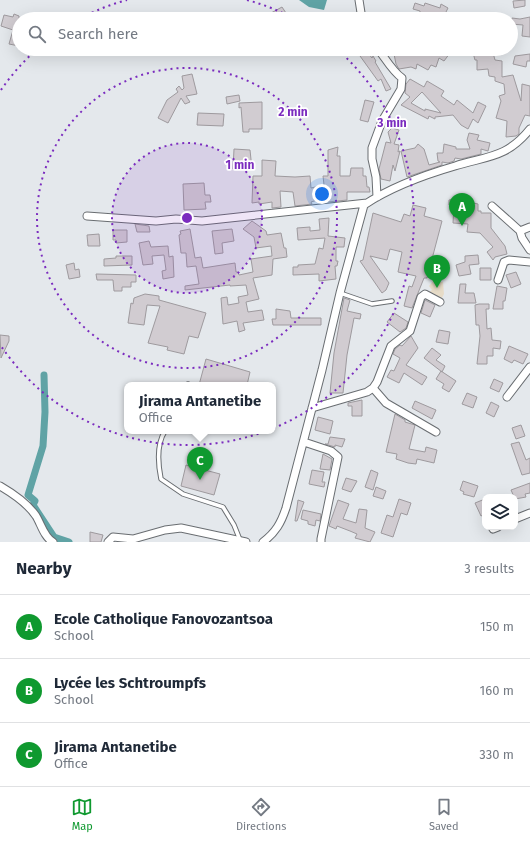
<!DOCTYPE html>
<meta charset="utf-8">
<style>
:root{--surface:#fff;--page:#f2f2f3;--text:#1f2937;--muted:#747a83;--line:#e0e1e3;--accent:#0f992f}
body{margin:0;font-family:"Fira Sans",sans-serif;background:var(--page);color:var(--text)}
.controls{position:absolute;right:12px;bottom:12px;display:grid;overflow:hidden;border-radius:8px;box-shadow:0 4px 16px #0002}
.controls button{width:36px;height:36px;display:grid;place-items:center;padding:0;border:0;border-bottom:1px solid var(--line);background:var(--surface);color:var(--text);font:20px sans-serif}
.you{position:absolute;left:322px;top:194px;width:14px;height:14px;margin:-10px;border:3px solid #fff;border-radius:50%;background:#1a73e8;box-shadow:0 0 0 6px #1a73e833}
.badge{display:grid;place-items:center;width:26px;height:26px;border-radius:50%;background:var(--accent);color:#fff;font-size:13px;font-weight:700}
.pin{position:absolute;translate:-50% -33px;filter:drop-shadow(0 1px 2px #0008)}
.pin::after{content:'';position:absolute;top:21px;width:14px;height:12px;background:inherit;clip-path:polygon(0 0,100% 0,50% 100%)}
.popup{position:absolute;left:124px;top:382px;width:152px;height:52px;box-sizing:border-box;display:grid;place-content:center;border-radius:8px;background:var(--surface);filter:drop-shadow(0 1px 3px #0005);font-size:13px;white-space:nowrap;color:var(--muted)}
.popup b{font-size:15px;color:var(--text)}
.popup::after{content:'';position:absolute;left:50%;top:100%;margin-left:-8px;border:8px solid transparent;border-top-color:var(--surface)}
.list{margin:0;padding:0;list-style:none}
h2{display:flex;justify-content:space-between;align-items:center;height:52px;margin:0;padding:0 16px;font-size:17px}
h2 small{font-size:13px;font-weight:400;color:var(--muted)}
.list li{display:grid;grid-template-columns:26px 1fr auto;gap:12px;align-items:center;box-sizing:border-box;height:64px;padding:0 16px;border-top:1px solid var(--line)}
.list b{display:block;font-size:15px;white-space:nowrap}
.list p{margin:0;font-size:13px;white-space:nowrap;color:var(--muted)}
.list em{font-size:13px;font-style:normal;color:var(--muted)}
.icon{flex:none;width:22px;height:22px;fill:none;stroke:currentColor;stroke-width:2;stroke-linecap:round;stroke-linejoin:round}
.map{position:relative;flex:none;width:530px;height:542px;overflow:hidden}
.search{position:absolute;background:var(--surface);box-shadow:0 4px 16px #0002;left:12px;right:12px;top:12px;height:44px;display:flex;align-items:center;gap:10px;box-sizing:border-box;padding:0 14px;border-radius:22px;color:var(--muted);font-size:15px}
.sheet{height:244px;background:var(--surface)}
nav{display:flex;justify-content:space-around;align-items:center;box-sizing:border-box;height:56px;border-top:1px solid var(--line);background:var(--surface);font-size:11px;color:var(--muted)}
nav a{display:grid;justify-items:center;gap:2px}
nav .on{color:var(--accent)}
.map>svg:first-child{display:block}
.education{fill:#e7dcc8}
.water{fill:#60a3a5}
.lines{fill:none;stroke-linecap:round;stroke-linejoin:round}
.canal{stroke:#60a3a5;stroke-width:7}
.building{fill:#d1ccd1;stroke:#9e9a9e;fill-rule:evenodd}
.service-casing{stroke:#696d71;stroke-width:5.5}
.minor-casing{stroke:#696d71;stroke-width:9}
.service{stroke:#fff;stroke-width:3.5}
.minor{stroke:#fff;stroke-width:7}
.ring{fill:none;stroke:#7b2cbf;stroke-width:2;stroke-dasharray:2 4}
.centre{fill:#7b2cbf;stroke:#fff;stroke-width:2}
.ring-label{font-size:12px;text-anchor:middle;font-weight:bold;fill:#7b2cbf;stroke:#fff;stroke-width:3.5;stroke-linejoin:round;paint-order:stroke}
</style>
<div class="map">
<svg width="530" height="542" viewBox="0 0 530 542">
<rect width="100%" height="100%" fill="#e4e8ec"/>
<path class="education" d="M435 279H440V282H443L444 294 442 298 429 292 432 290 429 286Z"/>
<path class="water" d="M299 0H327L324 10 309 7Z"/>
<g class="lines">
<path class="canal" d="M44 375 45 412 43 446 28 495 35 501 33 505 54 537 69 542"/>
</g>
<path class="building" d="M525 0V6L514 8 513 1Z
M415 3 424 6 425 3 440 8 441 4 448 8 445 14 443 13 438 19H433L420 14V11L413 9Z
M282 7 290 19H275L271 13Z
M14 14 19 16V46L9 44 13 30 1 26 4 15 13 17Z
M530 17V37L522 36 523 25 511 24 512 18 520 19Z
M355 49H365L372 58 373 56 376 61 375 62 391 89 386 91 381 79 378 81Z
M393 49H445L450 53 444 61 439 58 436 67 431 65 428 70 417 64 416 69 411 67 399 69 396 64Z
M472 49H492L495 60 502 61V77L513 75 521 101 522 84 530 86V116L525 115 519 128V134L516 136 506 137 507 121 496 118 501 101 499 96 505 94 504 84 495 81V77L489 76 488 69 477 70V60H475Z
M530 54V61H527L526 67 513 64 515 56Z
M192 74 197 94 186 96 190 102 185 104 181 98 168 123 158 118 167 100 178 92 176 89 179 86 182 90 184 88 182 76Z
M410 79 424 87 427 81 444 91 441 96 454 105 457 100 473 113 478 102 486 106 478 123 473 119 468 129 461 125 453 115 435 117V119L429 116 428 119 401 105 410 97 405 93 406 84ZM422 92 441 113 425 109V111L411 103Z
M239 95 240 101 227 104 226 97Z
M365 100 374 102 368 122 360 120Z
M262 102V129H249V132H243L241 107 239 108V103Z
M198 113 224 114 223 126 197 125Z
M392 128 399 130 394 144 399 145 398 152 400 151 395 171 393 165 390 181 381 179 379 169 386 142 391 143 388 132Z
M469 133 479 135 477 140 490 143 488 151 481 149V154L461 159 455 158 454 161 448 163 442 162V165L407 177 401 151 415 148 418 144 424 149 429 165 440 162 438 161 437 153H443L444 144 456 147V149H470L467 140Z
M338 147 337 156H340V176H350L351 168H363V176H366L367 187H369L370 192H347V200L328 202V200L322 201 321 199 311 202 312 204 295 206 293 192 280 191 281 207 272 208V202L259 204V202L252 203 253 176H262V160L276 161 275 176 295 177 310 176 311 188 324 185 323 176H328V150Z
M234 149 250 150 252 169H233Z
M204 183 205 195H210L211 202H205L206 209 184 210 183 184Z
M455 199 478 204V211H481V213H491V228L505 246 507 254 495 257 493 260 487 252 493 247 480 233 467 232 468 224 453 223 454 205H449V200Z
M413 205 426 208 424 216 442 221 427 278H424L412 308 404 306 409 286 412 287 416 276 398 272 402 252 390 249 387 260 370 256 389 283 386 290 382 293 360 261 363 260 373 213 401 222 404 214 410 216Z
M329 218 328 236 345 238 344 247H336V261H338L337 266H335L336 279 319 281V274L293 275V267H298V265L315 264 319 248 323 249 325 238 298 240 297 228 310 227V231L320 230 319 219Z
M252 221 266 231 267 235 281 233 284 248H286L287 257 273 259 272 275 253 278 259 299 246 302 248 312 262 310 264 320 243 323 245 330 239 332 237 321 223 324 221 298 227 297 228 305 239 303 238 297 248 295 246 285 230 286V285L185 290V286L199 284 196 266 187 267 186 253H181L179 235 181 234 180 231 190 229 195 258 201 257 203 268 235 263 236 272H238L239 275 253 272 251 259 272 256 271 246 256 248 254 237 243 229Z
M135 224 149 226 150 232H137Z
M232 229 234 241 222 243 223 253 215 254 212 231Z
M113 230H127V242L116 243V240H113Z
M99 234 100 246H88L87 235Z
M149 241 151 247 168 246 169 257 173 256 174 277 163 279 162 271 166 270 164 255 152 256 153 264 143 265 139 243Z
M478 255 479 264 469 265 471 274 459 276 456 265 465 262V256Z
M116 256H132V265L104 266V259L116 258Z
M74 263 75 270 79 269 80 277 69 279 66 265Z
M480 268H491V280H480Z
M516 272 521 284 511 288 506 275Z
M96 274 136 275V282H131V287H122V291H114L113 280H97Z
M460 284H466L465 293H474L476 303H458Z
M497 286 507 288 505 301H503V309H493Z
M145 294 159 296V300L206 313 198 338 189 336 184 354 167 350 168 347 148 343 160 306 147 305 144 325 128 323 131 303 133 304 134 298Z
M344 298 350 300 347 311 361 314 360 319 354 318 347 355 343 393H330L334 353Z
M425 300 435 305 430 317 421 313Z
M479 304H489V309H486L487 329 491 328 492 340 501 341 500 349 493 348V356H487V364H477L480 336 479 325H476L475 305Z
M276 309 290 311 291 318H321V325H273L272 319H276Z
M394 313 408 322 406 328 400 332 387 322Z
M439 330 450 332 448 344 436 342Z
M0 335 9 336V341L1 358Z
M411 336 418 348 406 365 427 377 422 385 404 373 399 383 387 377 391 370 394 371 400 358 393 354 395 349 400 345 402 346Z
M509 346 528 354 523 364 514 360 512 363 504 359Z
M432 348 441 355 436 360 445 366 442 372 424 358Z
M206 359 250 372 247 385H199Z
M441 371 456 381 449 392 442 388 444 384 436 379Z
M494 379 503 383 499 392 490 388Z
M467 393 477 397 473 408 462 404Z
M362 400V416H352V406H348V403Z
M415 401 436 410 432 419 412 408Z
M491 402 499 406 494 417 486 413Z
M395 414 405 420V422L415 425 409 449 425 452 426 447 437 450 434 463 417 459 416 464 408 463 396 459 397 454 386 452Z
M318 417 333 421 330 434 315 430Z
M521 425 525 436 516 439 512 428Z
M330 437 345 439 342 447 335 445V447L325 444H328Z
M519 442 526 460 530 458V473L522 475 511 444Z
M323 454 332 459 330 470 320 469Z
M186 465 220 474 214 495 181 486Z
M312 470 324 472 322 482H325L324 487 309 484Z
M371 470 378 473 373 490 365 487Z
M346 478 357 481 351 492 342 489Z
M463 481 478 486 474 497 463 494 464 492 460 490Z
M530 483V493L525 494 526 497 515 499 511 490Z
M376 487 386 491 383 499 373 496Z
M399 499 411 503 407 515 401 513 393 537 381 533 387 515 393 517Z
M485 499V514L481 516 475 503Z
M298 500 304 502 297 521H295Z
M338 500 349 504 343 519 356 523 359 509 367 510 365 528 375 532 370 542 355 538 357 534 350 531 337 526 336 529 329 526Z
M303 510 321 514 320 521 316 520 315 526 308 524V521L301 519Z
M90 532 103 535 101 542H90Z"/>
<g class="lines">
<g class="service-casing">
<path id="service" d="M340 293 372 304 392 301
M188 385V384
M165 431C156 445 158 464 161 479L183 494 223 507 234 525 240 540"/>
</g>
<g class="minor-casing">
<path id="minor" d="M359 0 362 19
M377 197 376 177 372 159V148L382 121 401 89 402 78C393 72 385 58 378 49
M492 206 520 231 522 238 530 250
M87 216 156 221 176 219 202 221 367 203
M520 231 530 227
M498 280 504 262 509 260 530 262
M373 388 386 403 436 432
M507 397 530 367
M312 408 367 392 373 388 377 382 391 346 410 331 421 297 425 294 440 302
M304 442 331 451 338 457 321 539V542
M0 486C12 493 28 504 36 516 41 524 44 537 53 542
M515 519 530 513
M492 527 493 529 498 527
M108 542 113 537 133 539 165 530 181 528 246 542
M263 542C276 532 281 523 286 508L322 370 340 293 364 205C391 187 424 175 455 166 487 156 507 158 530 129"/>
</g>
<use href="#service" class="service"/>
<use href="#minor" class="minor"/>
</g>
<circle cx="187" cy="218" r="75" fill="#7b2cbf" fill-opacity=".12"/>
<g class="ring">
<circle cx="187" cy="218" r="75"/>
<circle cx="187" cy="218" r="150"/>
<path d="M1 90A226 226 0 0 1 36 50M81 18A226 226 0 0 1 127 0M247 0A226 226 0 0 1 293 18M338 50A226 226 0 1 1 1 346"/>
</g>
<circle cx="187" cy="218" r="6" class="centre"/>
<g class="ring-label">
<text x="293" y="116">2 min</text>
<text x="392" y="127">3 min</text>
<text x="240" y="169">1 min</text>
</g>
</svg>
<div class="controls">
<button><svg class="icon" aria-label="layers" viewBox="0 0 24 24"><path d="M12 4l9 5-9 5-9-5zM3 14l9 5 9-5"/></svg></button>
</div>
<div class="you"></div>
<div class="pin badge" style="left:462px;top:226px">A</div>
<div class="pin badge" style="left:437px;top:288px">B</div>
<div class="pin badge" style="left:200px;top:480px">C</div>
<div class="popup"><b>Jirama Antanetibe</b>Office</div>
<div class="search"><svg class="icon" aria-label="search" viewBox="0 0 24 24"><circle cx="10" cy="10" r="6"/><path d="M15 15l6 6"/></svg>Search here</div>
</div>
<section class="sheet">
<h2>Nearby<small>3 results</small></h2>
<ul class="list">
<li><span class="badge">A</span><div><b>Ecole Catholique Fanovozantsoa</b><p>School</p></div><em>150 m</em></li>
<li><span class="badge">B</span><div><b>Lycée les Schtroumpfs</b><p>School</p></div><em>160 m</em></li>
<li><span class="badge">C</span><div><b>Jirama Antanetibe</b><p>Office</p></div><em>330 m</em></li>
</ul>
</section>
<nav>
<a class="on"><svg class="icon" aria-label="map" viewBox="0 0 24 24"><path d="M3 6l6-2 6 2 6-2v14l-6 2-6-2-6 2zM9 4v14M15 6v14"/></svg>Map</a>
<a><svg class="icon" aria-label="directions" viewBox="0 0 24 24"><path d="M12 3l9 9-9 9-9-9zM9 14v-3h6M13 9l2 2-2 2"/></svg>Directions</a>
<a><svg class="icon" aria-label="saved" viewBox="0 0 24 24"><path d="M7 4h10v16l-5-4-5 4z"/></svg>Saved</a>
</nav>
